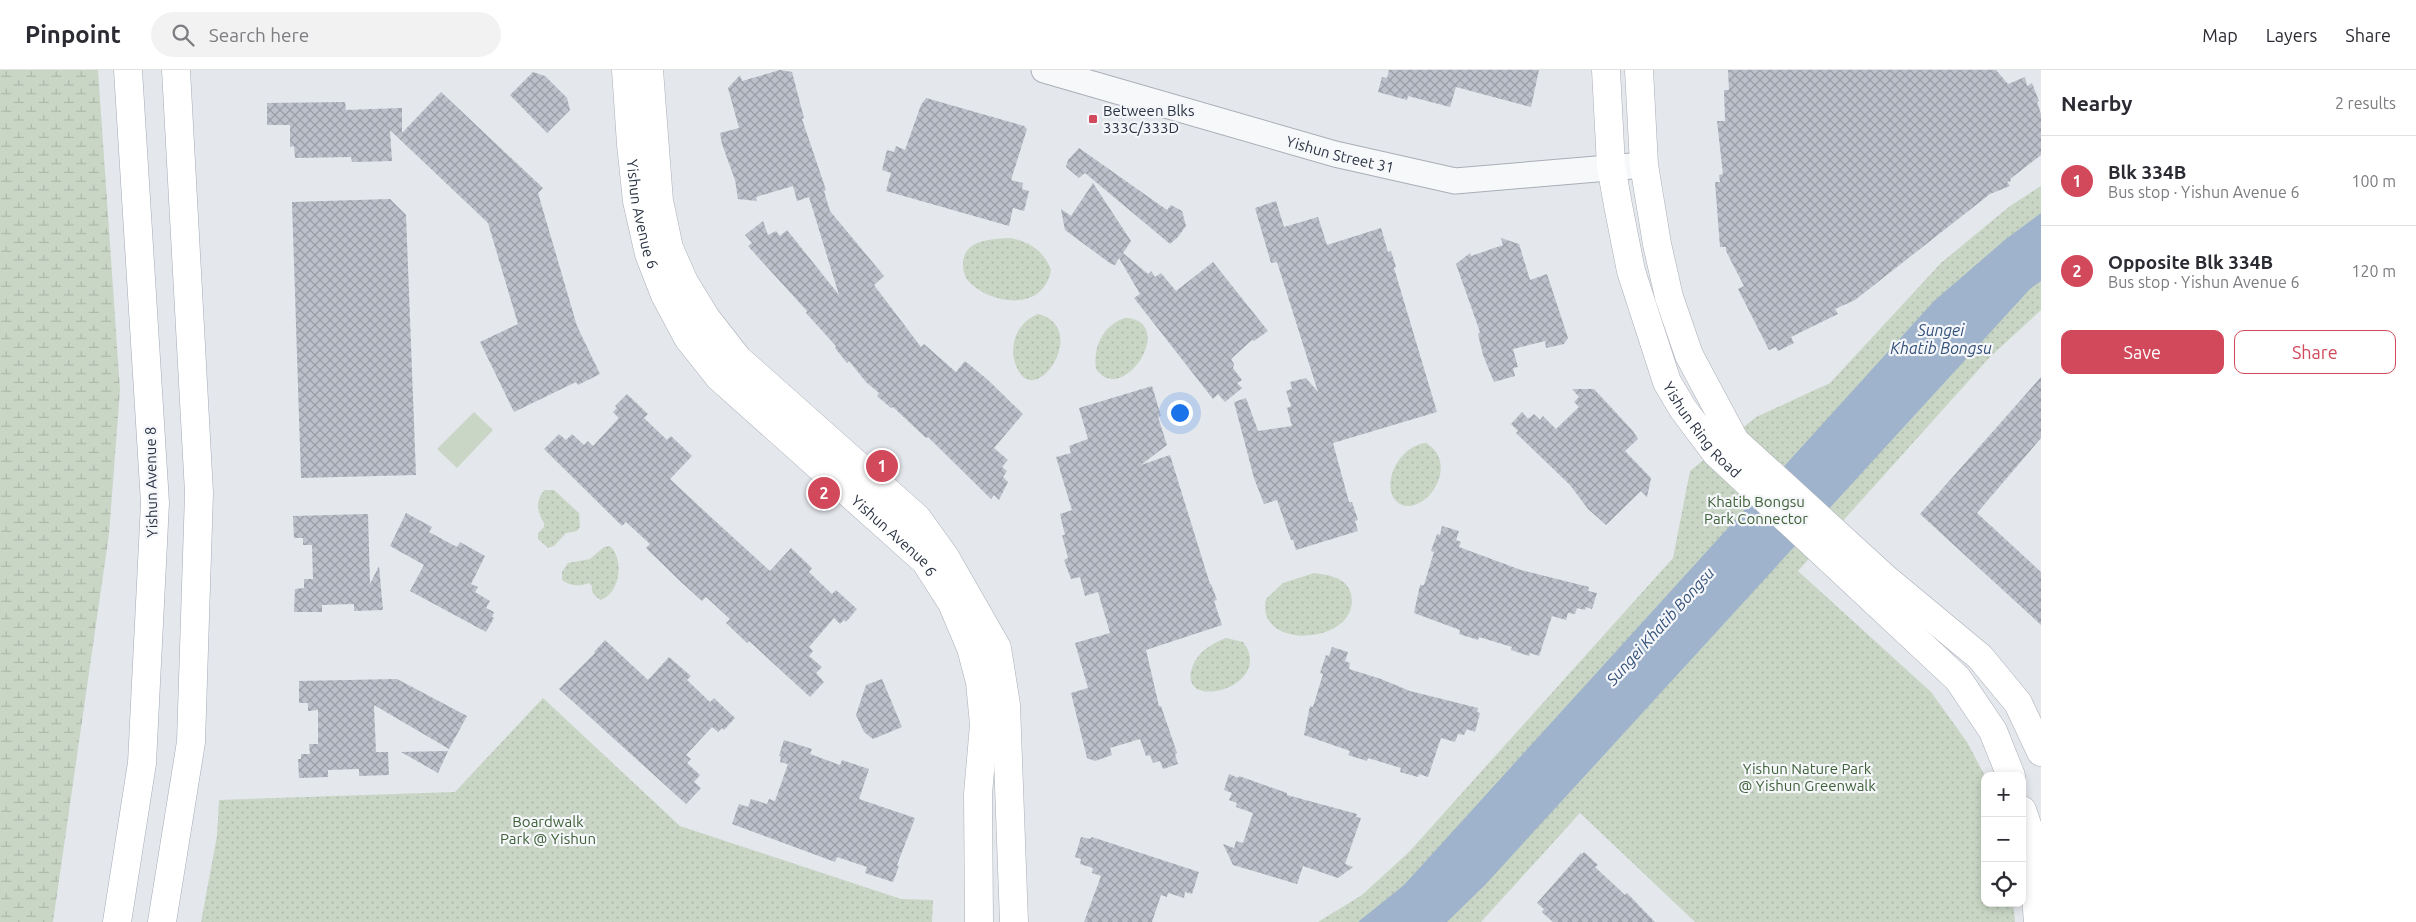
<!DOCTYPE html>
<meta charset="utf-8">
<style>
:root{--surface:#fff;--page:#f2f2f3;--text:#2b2b33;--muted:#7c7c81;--line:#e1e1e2;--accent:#d1495b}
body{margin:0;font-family:Ubuntu,sans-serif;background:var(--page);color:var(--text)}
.controls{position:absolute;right:15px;bottom:15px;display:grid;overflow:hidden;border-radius:10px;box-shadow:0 2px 8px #0003}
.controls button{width:45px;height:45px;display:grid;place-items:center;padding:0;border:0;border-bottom:1px solid var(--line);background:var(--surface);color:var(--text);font:25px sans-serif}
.you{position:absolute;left:1179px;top:342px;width:18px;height:18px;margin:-12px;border:4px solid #fff;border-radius:50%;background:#1a73e8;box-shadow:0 0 0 8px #1a73e833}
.badge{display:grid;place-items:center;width:32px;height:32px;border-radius:50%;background:var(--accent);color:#fff;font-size:16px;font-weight:700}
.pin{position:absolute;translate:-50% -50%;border:2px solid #fff;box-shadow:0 1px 5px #0006}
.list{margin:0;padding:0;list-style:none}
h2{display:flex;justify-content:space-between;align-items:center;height:65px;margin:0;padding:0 20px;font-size:21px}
h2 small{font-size:16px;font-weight:400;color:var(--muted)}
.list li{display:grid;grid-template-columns:32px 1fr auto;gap:15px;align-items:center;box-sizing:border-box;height:90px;padding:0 20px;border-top:1px solid var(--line)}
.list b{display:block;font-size:19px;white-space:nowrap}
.list p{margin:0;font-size:16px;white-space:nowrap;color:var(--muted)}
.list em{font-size:16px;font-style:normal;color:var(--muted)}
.actions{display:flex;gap:10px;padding:15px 20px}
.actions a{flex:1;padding:11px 0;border:1px solid var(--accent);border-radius:10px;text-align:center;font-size:18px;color:var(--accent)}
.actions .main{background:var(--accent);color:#fff}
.icon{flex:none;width:28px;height:28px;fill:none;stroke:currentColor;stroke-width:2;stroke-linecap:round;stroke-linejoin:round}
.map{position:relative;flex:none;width:2041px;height:852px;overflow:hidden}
header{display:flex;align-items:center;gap:30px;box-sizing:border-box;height:70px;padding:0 25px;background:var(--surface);border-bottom:1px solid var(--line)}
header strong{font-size:24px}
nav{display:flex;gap:28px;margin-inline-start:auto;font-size:18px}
.search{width:350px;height:45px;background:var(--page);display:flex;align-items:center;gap:12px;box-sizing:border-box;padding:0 18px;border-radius:28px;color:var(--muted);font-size:19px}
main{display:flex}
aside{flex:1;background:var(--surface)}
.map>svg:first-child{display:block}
.grass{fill:#c9d6c5}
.wetland{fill:url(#wetland-marsh)}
.park{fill:url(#park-dots)}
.water{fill:#9fb4cc}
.building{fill:url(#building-cross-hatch)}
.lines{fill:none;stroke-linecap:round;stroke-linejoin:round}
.minor-casing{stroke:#a9aeb7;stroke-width:27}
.secondary-casing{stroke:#a9aeb7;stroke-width:29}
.primary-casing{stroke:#a3abb8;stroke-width:29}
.minor{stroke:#f7f8fa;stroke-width:25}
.secondary{stroke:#fff;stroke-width:28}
.primary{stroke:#fff;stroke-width:28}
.poi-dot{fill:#d1495b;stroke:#f4f6f9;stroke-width:2}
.labels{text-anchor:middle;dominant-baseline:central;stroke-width:4.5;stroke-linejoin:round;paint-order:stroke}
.poi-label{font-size:15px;fill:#2b3445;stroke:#f4f6f9;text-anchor:start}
.street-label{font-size:15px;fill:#2b3445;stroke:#f4f6f9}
.park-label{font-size:15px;fill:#3f6138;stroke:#f4f6f9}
.water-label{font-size:16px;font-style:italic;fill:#34527a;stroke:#f4f6f9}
</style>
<header>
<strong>Pinpoint</strong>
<div class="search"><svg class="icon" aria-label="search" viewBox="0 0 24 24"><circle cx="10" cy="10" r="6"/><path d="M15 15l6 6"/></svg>Search here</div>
<nav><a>Map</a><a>Layers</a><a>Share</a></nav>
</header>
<main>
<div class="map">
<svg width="2041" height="852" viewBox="0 0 2041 852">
<defs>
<pattern id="wetland-marsh" width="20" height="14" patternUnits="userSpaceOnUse" patternTransform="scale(1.25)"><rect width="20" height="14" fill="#c9d6c5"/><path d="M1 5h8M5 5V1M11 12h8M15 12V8" fill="none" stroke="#adb8ab"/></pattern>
<pattern id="park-dots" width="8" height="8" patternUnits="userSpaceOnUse" patternTransform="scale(1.25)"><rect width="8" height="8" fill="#c9d6c5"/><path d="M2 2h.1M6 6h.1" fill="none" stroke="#adb8ab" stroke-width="1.8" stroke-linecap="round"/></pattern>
<pattern id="building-cross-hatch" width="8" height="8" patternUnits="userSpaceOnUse" patternTransform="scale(1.25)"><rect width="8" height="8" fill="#bbc0ca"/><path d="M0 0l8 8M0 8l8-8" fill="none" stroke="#989da6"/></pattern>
</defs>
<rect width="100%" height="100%" fill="#e4e7ec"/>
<path class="grass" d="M474 342 493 360 457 398 437 379Z"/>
<path class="wetland" d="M0 0H98L120 320 109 464 53 852H0Z"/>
<path class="park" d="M2041 116V240L1990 287 1798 501 1931 622 1967 672 1985 706V833H2013L2015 852H1695L1580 743 1481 852H1318L1362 825 1409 782 1673 488 1690 401 1756 347 1830 313 1941 193 2010 136Z
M1011 168C1031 173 1044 181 1051 200 1044 240 996 236 971 214 965 208 963 202 963 194 963 169 993 169 1011 168Z
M1038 244C1091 257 1036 341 1017 298 1007 277 1017 252 1038 244Z
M1125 248C1179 250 1123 338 1096 299 1093 277 1103 255 1125 248Z
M1426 373C1460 393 1428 444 1402 435 1378 426 1394 376 1426 373Z
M545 420H554L579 443 580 457 577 461 566 463 554 476 548 478 538 469V463L544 457V453C537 443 535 428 545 420Z
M610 476C624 489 621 522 601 530 595 527 591 523 592 516L589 513C579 517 570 516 562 510V502L568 493 590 489 604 477Z
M1314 503C1328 505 1347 507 1351 524 1362 575 1254 582 1266 529L1283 513Z
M1226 568 1243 572C1277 616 1177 644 1192 598 1197 582 1211 574 1226 568Z
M543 628 680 756 901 829 933 830 932 852H201L217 766 219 730 455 722Z"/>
<path class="water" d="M2041 143V211L2030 219 1485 815 1447 852H1358L1404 815 1934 231 2006 169Z"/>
<path class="building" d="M780 0 792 2 804 48 802 49 826 120 824 121 830 141 884 206 874 215 921 277 924 274 956 302 965 291 988 310 1023 344 994 378 1008 390 1002 397 1007 401 1003 407 1008 412 999 430 994 425 991 429 928 367 926 368 893 337 891 338 877 326 879 323 866 312 849 291 847 293 835 278 836 276 806 243 807 241 748 176 752 173 745 165 763 151 768 165 776 161 780 166 787 160 839 225 809 127 797 131 793 116 756 127 757 131 738 129 735 110 722 74 720 63 739 58 728 18 740 5 742 11Z
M1389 0H1539L1531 37 1456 17 1450 37 1408 26 1407 30 1378 22 1382 7 1387 8Z
M1728 0H1996L2008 14 2025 7 2027 16 2032 13 2039 31 2037 32 2041 44V85L2010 109 2011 111 2007 112 2010 116 1990 124 1855 230 1835 239 1838 244 1791 267 1794 273 1778 281 1776 277 1769 280 1738 219 1744 216 1726 181V177H1720L1715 112H1720L1719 105 1723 104 1717 51H1725L1724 20H1729Z
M533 2 545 6 567 28 570 40 547 63 510 25Z
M441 22 543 118 538 123 577 256 600 304 578 315 576 312 514 342 480 272 518 254 488 153 390 60 392 91 352 92 351 87 295 88 294 76 290 77V55H267V33L345 32 346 40 402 38V63Z
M926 28 1024 56 1027 59 1011 110 1023 113 1022 119 1029 121 1024 141 1013 138 1009 156 886 121 891 103 882 100 887 80 894 82 896 76 905 80 921 35Z
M1079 78 1167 140 1171 135 1182 141 1186 156 1178 167 1170 174 1085 103 1079 108 1066 97 1068 90Z
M1093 113 1131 171 1123 183 1148 204 1151 201 1155 207 1161 203 1176 221 1213 192 1268 261 1254 271 1252 270 1231 289 1234 294 1233 298 1242 310 1237 313 1242 318 1225 332 1218 324 1213 329 1134 228 1140 224 1119 188 1115 195 1111 194 1065 160 1061 139 1071 146Z
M390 129 406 145 416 405 301 408 292 132Z
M1276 131 1284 157 1318 147 1327 175 1381 158 1388 182 1391 181 1396 197 1394 198 1437 342 1333 373 1349 432H1352L1358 450 1355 451 1358 461 1296 480 1293 470H1291L1277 430 1264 434 1254 408 1234 332 1246 328 1258 361 1292 356 1287 338 1291 336 1286 321 1292 319 1290 312 1306 308 1318 322 1277 192 1271 193 1255 138Z
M1501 168 1519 174 1530 210 1547 204 1568 268 1564 274 1546 278 1545 271 1513 279 1518 297 1513 298 1515 306 1494 312 1483 285 1478 264 1480 262 1456 194 1470 183 1471 186 1503 175Z
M2041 307V368L1977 443 2041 502V555L1920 444Z
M1152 316 1161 346 1158 347 1167 375 1141 395 1170 385 1210 514H1211L1217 530 1214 531 1222 555 1146 580 1159 636H1161L1177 683 1175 684 1178 694 1163 699 1160 691 1153 693 1150 685 1146 686 1140 669 1110 678 1112 685 1095 691 1087 688 1071 623 1088 618 1075 573 1110 563 1098 522 1085 526 1080 507 1071 509 1064 490 1068 488 1062 465H1065L1060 444 1072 440 1056 387 1071 383 1069 376 1088 369 1079 338Z
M1572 319H1594L1633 361 1638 369 1625 381 1651 408 1647 427 1641 421 1606 455 1588 439 1570 415 1516 363 1518 361 1511 354 1522 342 1528 349 1534 344 1540 350 1543 346 1556 359 1579 337 1574 332 1579 327Z
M627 324 648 344 644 348 667 370 671 366 692 386 670 409 713 449 770 501 791 478 812 498 809 502 832 524 836 520 857 539 846 552 844 550 840 554 834 548 809 577 813 581 809 586 822 597 816 603 824 612 810 627 749 571 747 573 726 553 730 549 706 527 702 531 681 512 646 478 650 474 626 452 622 456 544 379 559 364 566 370 572 364 584 375 588 371 593 376 619 348 613 342 617 338 615 336Z
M406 443 432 457 429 462 457 477 460 472 485 486 471 514 478 517 475 522 490 531 486 538 494 542 492 547 494 548 486 562 410 521 424 495 390 476Z
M368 444 370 514 379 496 383 540 354 541V534L322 535V542H294L295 519 304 518V509H313L312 475H303V468H294L293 446Z
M1442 456 1459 461 1456 470 1461 472 1459 477 1521 500 1589 517 1588 521 1597 523 1592 539 1586 537 1585 540 1577 538 1575 544 1568 543 1566 550 1552 546 1539 586 1530 583 1529 586 1511 580 1512 577 1479 567 1478 570 1459 564 1460 560 1414 543 1420 515H1424L1434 482 1431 481 1437 464 1440 465Z
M605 570 648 610 669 587 691 606 687 610 710 632 714 628 735 648 724 660 722 658 718 662 712 657 686 685 691 689 687 693 700 705 694 712 701 718 686 734 559 619 595 583 594 582Z
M1332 577 1348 582 1345 591 1350 593 1349 599 1381 609 1410 621 1478 638 1477 642 1480 643 1475 662 1467 659 1464 665 1458 664 1455 672 1441 668 1428 707 1419 704 1418 707 1400 702 1401 698 1368 688 1367 691 1348 685 1350 681 1304 665 1310 636 1313 637 1323 604 1320 603 1326 585 1329 586Z
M397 609 467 646 449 679 374 635 376 682H388L389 705 359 706V699L328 700V707L299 708 298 689H301V684H310L309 674H318V640L308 641V633H299V611Z
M882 609 902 657 873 669 864 662 856 645 866 615Z
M784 670 812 679 810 684 840 695 842 690 869 699 859 729 915 748 897 795 899 796 893 812 865 803 867 797 837 787 835 792 732 754 739 734 748 737 751 729 767 734 769 729 775 731 788 694 780 692 781 687 779 686Z
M448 681 438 703 401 682Z
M1229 704 1238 708 1239 706 1287 723V725L1357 744 1356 747 1361 748 1345 794 1353 797 1338 808 1303 796 1297 814 1233 795 1223 774 1234 778 1236 771 1243 773 1253 743 1236 737 1237 733 1229 730 1232 723 1224 720Z
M1081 767 1090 769 1092 767 1199 802 1192 824 1185 822 1184 828 1168 823 1167 827 1161 825 1152 852H1084L1101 806 1092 803 1093 798 1080 794 1081 789 1075 787Z
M1584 782 1598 795 1595 797 1625 825 1627 823 1655 852H1553L1542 842 1544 839 1537 833 1581 783 1582 784Z"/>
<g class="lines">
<g class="minor-casing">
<g id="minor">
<path id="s1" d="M1044 0 1335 84 1455 111 1644 95"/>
</g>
</g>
<g class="secondary-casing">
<g id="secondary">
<path id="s2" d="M626 0 631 74 637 131 649 184 665 225 688 268 719 307 925 491 952 533 971 578 980 612 984 655 978 724 979 852"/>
<path d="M649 0 659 131 669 178 684 212 706 248 738 289 917 448 945 487 997 578 1006 635 1014 852"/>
<path id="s3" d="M1606 0 1611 96 1618 135 1631 201 1667 312 1683 339 1716 383 1958 609 1993 661 2011 706"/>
<path d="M1639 0 1644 95 1657 174 1669 227 1689 285 1735 371 1886 509 1980 587 2018 633 2041 682"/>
<path d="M2022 740 2031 766 2038 852"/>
</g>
</g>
<g class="primary-casing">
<path id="primary" d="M117 852 142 693 155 433 128 0
M162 852 191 672 199 423 176 0"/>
</g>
<use href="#minor" class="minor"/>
<use href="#secondary" class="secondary"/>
<use href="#primary" class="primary"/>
</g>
<rect class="poi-dot" x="1088" y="44" width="10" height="10" rx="2.5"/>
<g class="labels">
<g class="poi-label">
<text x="1103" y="40">Between Blks<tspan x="1103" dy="17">333C/333D</tspan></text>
</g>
<g class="street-label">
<text stroke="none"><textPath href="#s1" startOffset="308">Yishun Street 31</textPath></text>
<text stroke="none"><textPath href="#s2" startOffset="145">Yishun Avenue 6</textPath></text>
<text stroke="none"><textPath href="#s3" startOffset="379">Yishun Ring Road</textPath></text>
<text transform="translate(151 412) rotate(-91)">Yishun Avenue 8</text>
<text stroke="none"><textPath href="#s2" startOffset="565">Yishun Avenue 6</textPath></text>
</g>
<g class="park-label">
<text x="1756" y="431">Khatib Bongsu<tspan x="1756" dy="17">Park Connector</tspan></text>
<text x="1807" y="698">Yishun Nature Park<tspan x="1807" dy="17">@ Yishun Greenwalk</tspan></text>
<text x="548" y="751">Boardwalk<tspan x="548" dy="17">Park @ Yishun</tspan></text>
</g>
<g class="water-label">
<text x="1941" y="260">Sungei<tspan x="1941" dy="18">Khatib Bongsu</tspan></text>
<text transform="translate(1660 556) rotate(-48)">Sungei Khatib Bongsu</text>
</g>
</g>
</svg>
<div class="controls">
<button>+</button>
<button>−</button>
<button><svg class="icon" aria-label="locate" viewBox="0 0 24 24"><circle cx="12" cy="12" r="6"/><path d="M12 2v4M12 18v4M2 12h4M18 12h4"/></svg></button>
</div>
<div class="you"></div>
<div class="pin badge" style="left:882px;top:396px">1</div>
<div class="pin badge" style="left:824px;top:423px">2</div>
</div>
<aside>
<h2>Nearby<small>2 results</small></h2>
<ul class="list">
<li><span class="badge">1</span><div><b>Blk 334B</b><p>Bus stop · Yishun Avenue 6</p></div><em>100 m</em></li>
<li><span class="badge">2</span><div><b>Opposite Blk 334B</b><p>Bus stop · Yishun Avenue 6</p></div><em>120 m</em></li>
</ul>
<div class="actions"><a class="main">Save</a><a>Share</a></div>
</aside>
</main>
